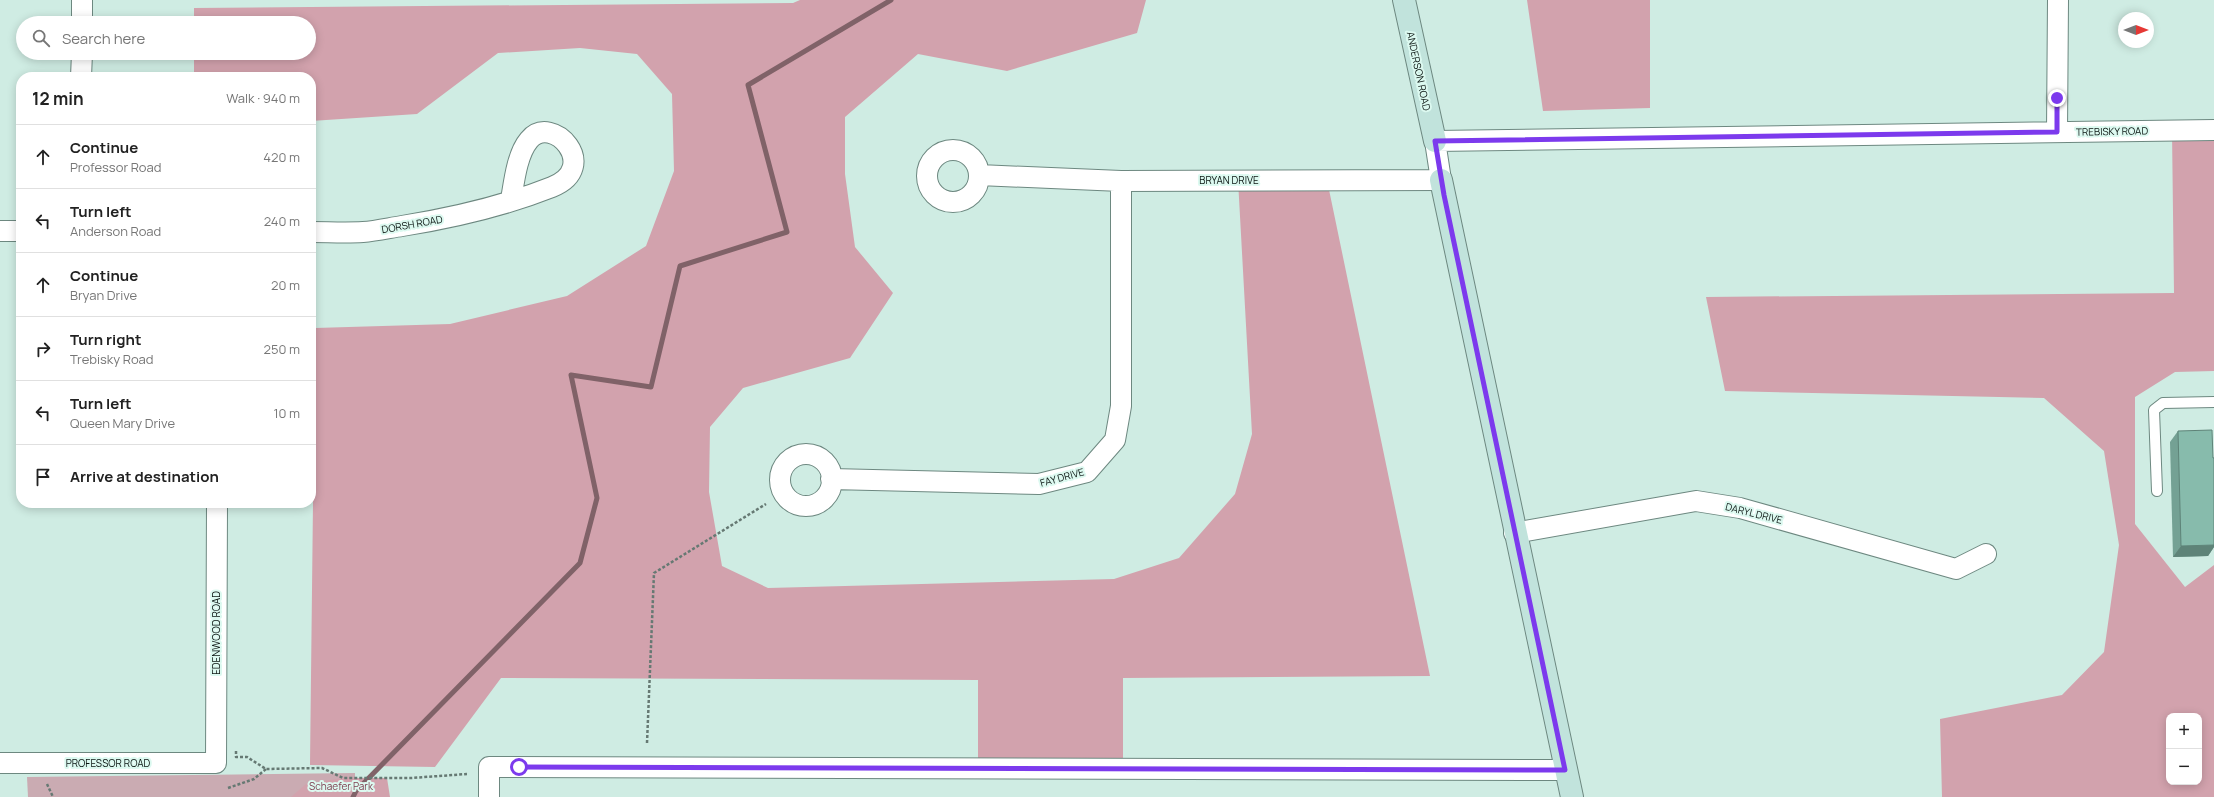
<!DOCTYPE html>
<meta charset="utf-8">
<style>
:root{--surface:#fff;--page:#f6f6f6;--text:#222;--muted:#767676;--line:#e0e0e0}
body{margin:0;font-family:Manrope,sans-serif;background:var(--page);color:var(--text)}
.controls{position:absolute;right:12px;bottom:12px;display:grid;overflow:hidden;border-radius:8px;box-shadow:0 2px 10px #0003}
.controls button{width:36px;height:36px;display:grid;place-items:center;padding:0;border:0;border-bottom:1px solid var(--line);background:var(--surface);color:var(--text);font:20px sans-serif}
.compass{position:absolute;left:2118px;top:12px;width:36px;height:36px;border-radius:50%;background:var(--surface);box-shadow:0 2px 10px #0003;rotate:90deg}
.stop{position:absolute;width:12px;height:12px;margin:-9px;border:3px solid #7c3aed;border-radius:50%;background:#fff}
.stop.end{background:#7c3aed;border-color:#fff;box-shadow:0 1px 4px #0008}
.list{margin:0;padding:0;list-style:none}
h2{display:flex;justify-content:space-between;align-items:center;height:52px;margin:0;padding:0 16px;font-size:17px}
h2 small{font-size:13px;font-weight:400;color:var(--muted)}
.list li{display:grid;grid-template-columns:26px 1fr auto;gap:12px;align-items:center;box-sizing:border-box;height:64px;padding:0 16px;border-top:1px solid var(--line)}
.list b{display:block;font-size:15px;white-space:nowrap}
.list p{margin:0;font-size:13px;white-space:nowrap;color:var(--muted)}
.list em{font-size:13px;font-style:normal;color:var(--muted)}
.icon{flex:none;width:22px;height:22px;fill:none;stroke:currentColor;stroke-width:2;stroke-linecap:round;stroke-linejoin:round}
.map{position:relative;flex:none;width:2214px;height:797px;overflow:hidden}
.search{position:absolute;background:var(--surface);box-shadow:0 2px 10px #0003;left:16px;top:16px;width:300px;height:44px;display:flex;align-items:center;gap:10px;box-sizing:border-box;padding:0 14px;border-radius:22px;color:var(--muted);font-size:15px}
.panel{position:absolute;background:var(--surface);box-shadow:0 2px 10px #0003;left:16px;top:72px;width:300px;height:436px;border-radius:16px}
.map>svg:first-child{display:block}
.green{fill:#caabb2}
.forest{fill:#d2a2ad;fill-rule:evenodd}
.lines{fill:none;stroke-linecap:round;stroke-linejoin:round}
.stream{stroke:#806268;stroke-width:5}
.lane-casing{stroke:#6d8880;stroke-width:12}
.street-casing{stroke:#6d8880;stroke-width:22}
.secondary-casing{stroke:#6d8880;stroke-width:24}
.path{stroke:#667973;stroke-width:2.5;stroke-dasharray:3 2;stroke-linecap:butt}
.lane{stroke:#fff;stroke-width:10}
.street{stroke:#fff;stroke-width:20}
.secondary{stroke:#c1e3dc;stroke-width:22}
.wall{fill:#74a194}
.shaded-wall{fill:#5e8378}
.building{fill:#87bbac;stroke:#5e8378}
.route{stroke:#7c3aed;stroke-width:5}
.labels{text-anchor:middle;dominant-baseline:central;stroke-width:4;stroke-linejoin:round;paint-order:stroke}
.street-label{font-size:10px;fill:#0a1411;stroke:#dcf9f0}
.park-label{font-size:10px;fill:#7f4052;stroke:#dcf9f0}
</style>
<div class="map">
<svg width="2214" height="797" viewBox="0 0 2214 797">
<rect width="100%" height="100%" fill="#cfece3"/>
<path class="green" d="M355 773V797H28L27 777Z"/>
<path class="forest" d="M800 0H1146L1137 33 1007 71 918 54 845 117V174L855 247 893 293 850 358 743 388 710 427 709 492 722 566 768 588 1114 579 1179 558 1235 494 1252 434 1238 180H1327L1430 676 1123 678V769L978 768V680L501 678 435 767 310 765 315 328 450 324 567 296 646 246 674 171 672 94 637 54 580 48 498 53 417 114 311 121V77H194V53H309V23H194V8L793 3Z
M1527 0H1650V108L1543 111Z
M2214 130V371L2175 372 2135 397V524L2185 587 2214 565V797H1942L1940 719 2062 695 2104 652 2119 545 2104 451 2044 398 1725 391 1706 297 2174 293 2172 131ZM2169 716H2199V782H2169Z
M343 778H387L390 797H291L306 784Z"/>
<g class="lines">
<path class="stream" d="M353 797 356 791 580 563 597 498 571 375 651 387 680 266 787 232 748 85 891 0"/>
<g class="lane-casing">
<path id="lane" d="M2157 491 2154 410 2163 403 2214 402"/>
</g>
<g class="street-casing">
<path id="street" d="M82 23V0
M81 77 82 53
M2057 132 2058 0
M927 176a26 26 0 1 1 52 0a26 26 0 1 1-52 0Z
M979 175 1121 181 1441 180 1435 141 2214 130
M0 231H21
M311 232C328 232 346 233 363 232 376 231 389 228 402 226 452 218 504 206 552 187 602 167 552 112 529 140 517 154 514 182 511 200
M780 480a26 26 0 1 1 52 0a26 26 0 1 1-52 0Z
M831 479 1039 484 1087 472 1115 440 1121 406V181
M1514 533 1696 501 1740 508 1956 569 1986 554
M0 763H216L217 503
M489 797V767L1565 770"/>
</g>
<g class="secondary-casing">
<path id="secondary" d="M1404 0 1435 141
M1441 180 1572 797"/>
</g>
<path class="path" d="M647 743 654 573 766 504
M236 751V757H247L266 769 322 768 343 778H411L467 774
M47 784 53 797
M228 788 254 779 266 769"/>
<use href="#lane" class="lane"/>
<use href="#street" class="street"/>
<use href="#secondary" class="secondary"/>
</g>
<path class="wall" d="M2178 431 2214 458V547L2208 556 2173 557 2170 442Z"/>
<path class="shaded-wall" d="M2214 545V547L2208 556 2173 557 2181 546Z"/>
<path class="building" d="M2212 430 2213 458H2214V545L2181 546 2178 431Z"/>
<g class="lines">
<path class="route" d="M519 767 1565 770 1444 195 1435 141 2057 132V98"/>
</g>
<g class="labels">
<g class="street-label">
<text transform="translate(1419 71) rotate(78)">ANDERSON ROAD</text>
<text transform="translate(2112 131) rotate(-1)">TREBISKY ROAD</text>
<text x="1229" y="180">BRYAN DRIVE</text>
<text transform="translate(412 224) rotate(-10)">DORSH ROAD</text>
<text transform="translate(1062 477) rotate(-15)">FAY DRIVE</text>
<text transform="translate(1754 513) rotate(14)">DARYL DRIVE</text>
<text transform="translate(216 633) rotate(-90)">EDENWOOD ROAD</text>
<text x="108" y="763">PROFESSOR ROAD</text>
</g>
<g class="park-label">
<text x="341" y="786">Schaefer Park</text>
</g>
</g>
</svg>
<div class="controls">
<button>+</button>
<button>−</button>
</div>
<svg class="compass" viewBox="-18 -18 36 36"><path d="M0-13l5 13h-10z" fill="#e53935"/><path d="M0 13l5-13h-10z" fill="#767676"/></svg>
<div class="stop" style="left:519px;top:767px"></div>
<div class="stop end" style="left:2057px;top:98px"></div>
<div class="search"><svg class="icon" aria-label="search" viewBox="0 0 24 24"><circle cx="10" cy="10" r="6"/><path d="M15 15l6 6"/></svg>Search here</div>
<section class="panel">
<h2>12 min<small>Walk · 940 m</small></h2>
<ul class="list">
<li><svg class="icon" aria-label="ahead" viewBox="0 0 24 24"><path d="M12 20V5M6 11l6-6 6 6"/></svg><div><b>Continue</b><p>Professor Road</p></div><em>420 m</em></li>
<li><svg class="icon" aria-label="left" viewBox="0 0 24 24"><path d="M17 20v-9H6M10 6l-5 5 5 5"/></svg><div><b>Turn left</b><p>Anderson Road</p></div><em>240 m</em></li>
<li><svg class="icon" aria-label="ahead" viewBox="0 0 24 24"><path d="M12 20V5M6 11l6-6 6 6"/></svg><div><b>Continue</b><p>Bryan Drive</p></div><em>20 m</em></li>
<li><svg class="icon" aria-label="right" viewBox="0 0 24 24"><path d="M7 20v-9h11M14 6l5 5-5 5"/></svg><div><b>Turn right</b><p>Trebisky Road</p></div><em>250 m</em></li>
<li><svg class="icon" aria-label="left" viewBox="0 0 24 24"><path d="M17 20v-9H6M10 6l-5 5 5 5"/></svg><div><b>Turn left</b><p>Queen Mary Drive</p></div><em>10 m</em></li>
<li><svg class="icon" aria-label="arrive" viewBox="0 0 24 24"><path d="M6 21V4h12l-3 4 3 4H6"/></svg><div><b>Arrive at destination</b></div></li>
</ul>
</section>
</div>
